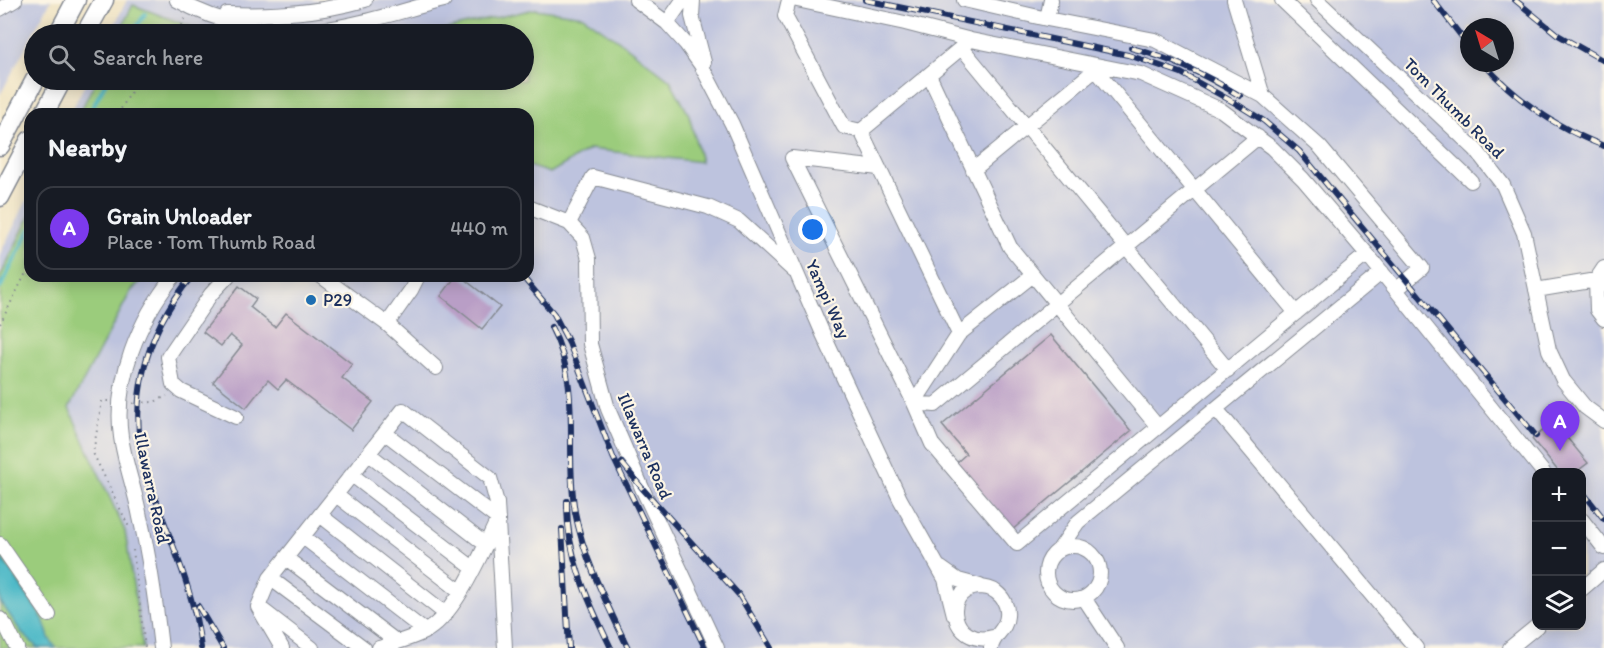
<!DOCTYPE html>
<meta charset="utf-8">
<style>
:root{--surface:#171b24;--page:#20242c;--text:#f1f3f6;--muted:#9ea1a6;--line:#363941;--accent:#7c3aed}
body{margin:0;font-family:Itim,sans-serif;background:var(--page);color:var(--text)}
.controls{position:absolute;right:18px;bottom:18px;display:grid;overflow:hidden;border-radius:12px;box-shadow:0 3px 15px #0003}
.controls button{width:54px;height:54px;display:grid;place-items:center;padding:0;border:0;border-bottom:2px solid var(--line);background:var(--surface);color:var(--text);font:30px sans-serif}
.compass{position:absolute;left:1460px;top:18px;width:54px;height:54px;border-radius:50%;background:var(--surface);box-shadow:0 3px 15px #0003;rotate:322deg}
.you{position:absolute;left:813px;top:230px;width:21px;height:21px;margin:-15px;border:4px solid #fff;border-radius:50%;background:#1a73e8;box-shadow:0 0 0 9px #1a73e833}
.badge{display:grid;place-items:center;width:39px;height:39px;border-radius:50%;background:var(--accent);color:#fff;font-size:20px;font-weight:700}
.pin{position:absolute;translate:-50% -50px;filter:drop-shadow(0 2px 3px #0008)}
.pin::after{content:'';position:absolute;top:32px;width:21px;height:18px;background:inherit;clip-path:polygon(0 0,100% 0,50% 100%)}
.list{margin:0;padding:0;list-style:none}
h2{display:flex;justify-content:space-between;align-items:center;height:78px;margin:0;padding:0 24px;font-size:26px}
h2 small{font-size:20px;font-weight:400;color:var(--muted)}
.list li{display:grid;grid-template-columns:39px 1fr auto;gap:18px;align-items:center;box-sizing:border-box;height:84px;margin:0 12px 12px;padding:0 12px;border:2px solid var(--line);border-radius:18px}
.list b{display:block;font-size:22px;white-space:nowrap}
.list p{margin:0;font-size:20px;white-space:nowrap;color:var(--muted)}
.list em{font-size:20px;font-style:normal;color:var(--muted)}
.icon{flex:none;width:33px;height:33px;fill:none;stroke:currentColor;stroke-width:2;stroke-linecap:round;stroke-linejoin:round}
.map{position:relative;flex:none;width:1604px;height:648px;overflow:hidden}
.search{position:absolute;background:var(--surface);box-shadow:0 3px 15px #0003;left:24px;top:24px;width:510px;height:66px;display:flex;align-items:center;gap:15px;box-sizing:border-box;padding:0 21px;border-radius:33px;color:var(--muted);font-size:22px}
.panel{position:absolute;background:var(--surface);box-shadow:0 3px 15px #0003;left:24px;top:108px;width:510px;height:174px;border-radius:18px}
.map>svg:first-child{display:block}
.industrial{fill:#bdc3de;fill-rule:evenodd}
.green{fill:#9bcc7b;stroke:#5b7e6c;stroke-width:1.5}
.water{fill:#4db9c7;stroke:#347492;stroke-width:1.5}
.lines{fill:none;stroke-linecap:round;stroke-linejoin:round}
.stream{stroke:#4db9c7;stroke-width:4}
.building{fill:#b99ec6}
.minor-casing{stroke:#868a92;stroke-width:16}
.major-casing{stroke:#868a92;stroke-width:21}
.path{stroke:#868a92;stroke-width:2;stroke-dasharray:1.5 4.5;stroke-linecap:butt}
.minor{stroke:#fff;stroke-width:14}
.major{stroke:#fff;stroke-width:18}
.rail-casing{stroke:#1b2f5e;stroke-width:6}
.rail{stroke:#fcf5e5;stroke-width:4;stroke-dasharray:11;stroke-linecap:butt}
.poi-dot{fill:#1f6fb2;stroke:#fcf5e5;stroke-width:2}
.labels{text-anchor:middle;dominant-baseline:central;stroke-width:4.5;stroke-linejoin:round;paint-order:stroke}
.street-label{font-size:18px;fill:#1b2f5e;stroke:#fcf5e5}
.poi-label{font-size:18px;fill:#1b2f5e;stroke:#fcf5e5;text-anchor:start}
</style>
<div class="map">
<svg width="1604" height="648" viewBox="0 0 1604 648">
<rect width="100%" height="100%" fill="#fcf5e5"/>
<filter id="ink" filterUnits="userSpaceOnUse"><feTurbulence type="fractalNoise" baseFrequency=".0167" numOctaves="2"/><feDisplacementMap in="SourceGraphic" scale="12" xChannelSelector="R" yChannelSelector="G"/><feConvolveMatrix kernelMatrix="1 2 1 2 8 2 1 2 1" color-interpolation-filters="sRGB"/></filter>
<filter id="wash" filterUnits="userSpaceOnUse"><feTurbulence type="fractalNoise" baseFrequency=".008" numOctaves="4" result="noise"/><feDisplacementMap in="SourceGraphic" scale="24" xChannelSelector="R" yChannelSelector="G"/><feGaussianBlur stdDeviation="1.35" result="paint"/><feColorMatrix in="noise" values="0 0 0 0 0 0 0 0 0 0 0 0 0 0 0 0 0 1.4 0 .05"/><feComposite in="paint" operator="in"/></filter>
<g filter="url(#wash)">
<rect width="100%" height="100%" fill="#f0e4c5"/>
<path class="industrial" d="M0 0H51L0 95Z
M127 0H1604V648H0V254L30 194V276H528V114H70L87 80H524V34H110ZM1469 27H1505V63H1469ZM1536 472H1582V626H1536Z"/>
<path class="green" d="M133 5 210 34H118Z
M535 9 583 16 625 45 670 80 689 115 701 162 590 149 550 173 528 166V114H79L96 80H524V34H424Z
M30 215V276H146L131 291 69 408 125 531 143 648H0V277Z"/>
<path class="water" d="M0 559 3 560 43 619 49 638 56 648H38L22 633 0 601Z"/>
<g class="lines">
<path class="stream" d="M132 34 145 14
M89 114 107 80
M0 288 30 229"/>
</g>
<g id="blocks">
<path class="building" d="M456 276H460L500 307 482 329 441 296Z
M239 286 256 299 250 307 275 327 286 313 352 364 342 378 373 402 351 430 286 380 278 389 268 380 246 408 213 382 242 345 230 335 221 346 203 332Z
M1051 335 1131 431 1012 530 956 463 966 454 942 425Z
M1554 422 1588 463 1576 472H1559L1532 439Z"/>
</g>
</g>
<g filter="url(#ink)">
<use href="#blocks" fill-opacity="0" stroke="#868a92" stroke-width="1.5"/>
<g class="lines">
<g class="minor-casing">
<path id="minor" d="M177 0C218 23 271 35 319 30 361 25 403 10 444 0
M636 0 667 23 683 0
M693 0 692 16 704 62
M789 0 785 16 844 127 861 131
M797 0 905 23 971 40 1141 74 1221 110 1272 148 1303 179 1367 254 1543 472
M964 0 1047 19 1155 40 1263 96 1320 147 1422 268 1396 290
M1234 0 1263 96
M1282 0 1471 181
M1317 0 1476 150 1503 185 1524 233 1549 350 1563 380 1585 407 1604 421
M0 9 15 0
M227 14C275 16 318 13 365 0
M1047 19 1051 0
M667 23 686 44 701 65 732 124 823 334 900 499 945 579 954 615
M962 48 1228 370
M1096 70 1296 313
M929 75 1010 247 1158 427
M861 131 959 334
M861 131 967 43
M879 168 792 158 914 403 932 444 1017 544 1367 254
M973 170 1100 66
M528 207 569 223 583 238 589 259 590 344 608 409 642 488 717 648
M569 223 593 177 708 207 739 221 794 271
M1604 268 1596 280 1597 310 1604 319
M228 276 211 294 168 357 173 384 181 391 236 417
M321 276 387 324
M418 276 411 290 387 324 436 368
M1536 290 1596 280 1604 285
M914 403 935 405 1258 137
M914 403 959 334 1033 275
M1216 409 1416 648
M369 454 485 544
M352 475 473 568
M336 495 460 591
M320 515 446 614
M1582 520 1604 548
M303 537 425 631
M0 544 49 615
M1046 573a27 27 0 1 1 54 0a27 27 0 1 1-54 0Z
M1058 551 1078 522 1382 272
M286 558 397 642
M941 568 958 580 980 586
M270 578 364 648
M1582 589 1604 570
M1084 598 1117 648
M264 611 312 648
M0 619 6 626 17 648
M161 648C156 604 150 560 140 517 135 490 125 464 121 437 113 381 139 319 174 276
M282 648 258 607 270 578 403 410 490 478 497 503 505 648
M379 648C394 643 410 639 424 632 456 616 482 551 498 519L385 433
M991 648C994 633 1006 631 1007 616 1008 607 1004 598 996 592 991 588 985 587 978 587 940 591 952 648 993 637
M1510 648 1537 626"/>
</g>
<g class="major-casing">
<path id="major" d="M58 34 76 0
M85 34 104 0
M44 114 62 80
M0 146 35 80
M0 197 30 140"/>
</g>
<path class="path" d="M174 34 179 31 186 17
M118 114 138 80
M0 324 30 265
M108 401H102L93 453 129 527
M132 403 154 402 167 396
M133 550 145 648"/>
<use href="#minor" class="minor"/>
<use href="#major" class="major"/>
<g class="rail-casing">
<path id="rail" d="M865 0 1128 55 1155 64 1181 73 1235 103 1264 121 1299 151 1536 436
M1433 0 1469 46
M1515 0 1558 35 1604 61
M1131 48C1170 58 1205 74 1240 96
M1483 63C1517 101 1557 128 1604 146
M192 276C144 334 125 405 148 477 167 535 194 587 201 648
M522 276 554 314 569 343 613 457 705 648
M551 327C583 387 564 448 575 512 584 560 607 604 628 648
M622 463 642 488 739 595 771 648
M1582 491 1604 519
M567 501C566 555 588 601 611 648
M562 529 569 648
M198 606 223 648"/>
</g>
<use href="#rail" class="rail"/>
</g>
</g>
<circle class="poi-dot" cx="311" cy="300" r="6"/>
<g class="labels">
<g class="street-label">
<text transform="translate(1454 108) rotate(45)">Tom Thumb Road</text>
<text transform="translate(828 299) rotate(66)">Yampi Way</text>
<text transform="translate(645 446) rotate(67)">Illawarra Road</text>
<text transform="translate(152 488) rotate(78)">Illawarra Road</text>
</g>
<g class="poi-label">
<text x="323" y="300">P29</text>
</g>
</g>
</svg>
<div class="controls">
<button>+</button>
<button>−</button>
<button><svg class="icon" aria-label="layers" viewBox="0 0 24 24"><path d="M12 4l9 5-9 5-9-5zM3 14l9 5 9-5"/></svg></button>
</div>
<svg class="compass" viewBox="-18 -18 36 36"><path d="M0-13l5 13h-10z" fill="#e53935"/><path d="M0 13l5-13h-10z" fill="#9ea1a6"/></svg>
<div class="you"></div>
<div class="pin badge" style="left:1560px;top:451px">A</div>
<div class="search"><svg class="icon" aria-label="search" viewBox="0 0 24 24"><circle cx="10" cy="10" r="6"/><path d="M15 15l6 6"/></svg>Search here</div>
<section class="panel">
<h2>Nearby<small></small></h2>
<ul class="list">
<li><span class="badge">A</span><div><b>Grain Unloader</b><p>Place · Tom Thumb Road</p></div><em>440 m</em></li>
</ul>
</section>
</div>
